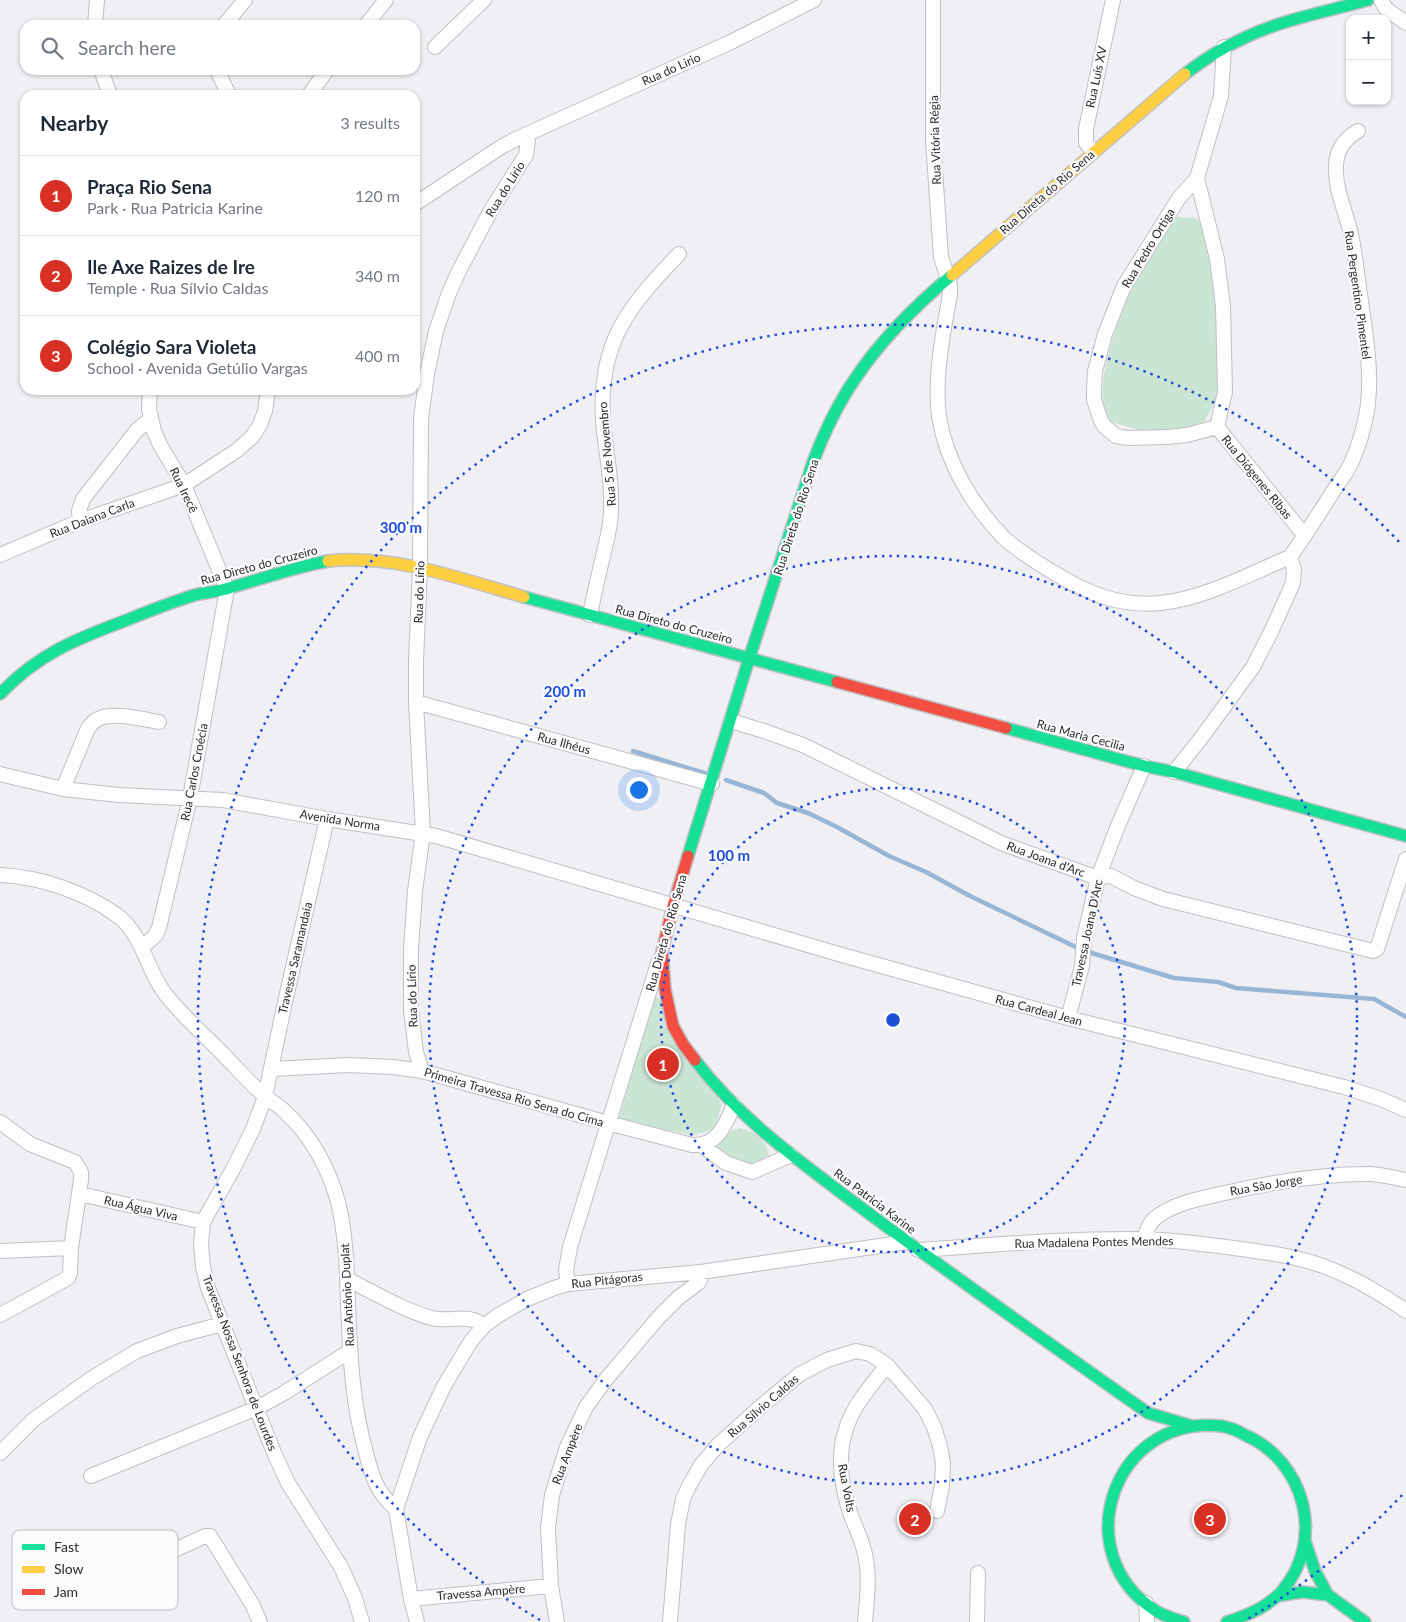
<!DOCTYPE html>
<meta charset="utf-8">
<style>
:root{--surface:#fff;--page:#f2f2f3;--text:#1f2937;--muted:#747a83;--line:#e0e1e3;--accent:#d93025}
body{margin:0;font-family:Lato,sans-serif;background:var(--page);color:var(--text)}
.controls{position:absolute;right:15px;top:15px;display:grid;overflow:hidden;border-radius:10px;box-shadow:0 1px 4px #0004}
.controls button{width:45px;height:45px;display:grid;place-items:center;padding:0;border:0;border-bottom:1px solid var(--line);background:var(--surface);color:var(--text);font:25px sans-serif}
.you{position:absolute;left:638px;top:789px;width:18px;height:18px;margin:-12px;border:4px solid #fff;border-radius:50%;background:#1a73e8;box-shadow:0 0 0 8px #1a73e833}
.badge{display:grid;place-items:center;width:32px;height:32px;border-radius:50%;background:var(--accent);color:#fff;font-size:16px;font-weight:700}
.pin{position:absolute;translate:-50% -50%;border:2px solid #fff;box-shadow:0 1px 5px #0006}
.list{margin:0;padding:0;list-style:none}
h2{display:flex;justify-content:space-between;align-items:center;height:65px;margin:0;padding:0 20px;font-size:21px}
h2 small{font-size:16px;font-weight:400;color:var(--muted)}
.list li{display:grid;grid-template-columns:32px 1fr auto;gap:15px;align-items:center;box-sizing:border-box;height:80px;padding:0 20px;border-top:1px solid var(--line)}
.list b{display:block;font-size:19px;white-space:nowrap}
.list p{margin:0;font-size:16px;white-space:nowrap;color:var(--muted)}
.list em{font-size:16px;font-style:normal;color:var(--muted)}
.icon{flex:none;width:28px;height:28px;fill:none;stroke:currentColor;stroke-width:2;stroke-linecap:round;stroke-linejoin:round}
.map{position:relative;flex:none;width:1406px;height:1622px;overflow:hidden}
.search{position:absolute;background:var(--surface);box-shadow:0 1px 4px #0004;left:20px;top:20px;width:400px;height:55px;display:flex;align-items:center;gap:12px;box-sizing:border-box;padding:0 18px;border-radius:15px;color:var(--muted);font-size:19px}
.panel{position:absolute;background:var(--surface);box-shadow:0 1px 4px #0004;left:20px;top:90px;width:400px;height:305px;border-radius:15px}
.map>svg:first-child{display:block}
.green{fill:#cae5d4}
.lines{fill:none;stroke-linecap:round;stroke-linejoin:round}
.stream{stroke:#97b6d5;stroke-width:4.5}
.street-casing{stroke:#c0c0c4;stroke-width:16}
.fast-casing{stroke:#c0c0c4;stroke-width:14}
.slow-casing{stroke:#c0c0c4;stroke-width:14}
.jam-casing{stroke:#c0c0c4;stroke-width:14}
.street{stroke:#fdfdfd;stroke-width:14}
.fast{stroke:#16e098;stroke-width:11}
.slow{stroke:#ffcf43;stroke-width:11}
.jam{stroke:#f24e42;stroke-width:11}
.ring{fill:none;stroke:#1d4ed8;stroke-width:2.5;stroke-dasharray:2.5 5}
.labels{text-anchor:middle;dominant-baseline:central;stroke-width:4.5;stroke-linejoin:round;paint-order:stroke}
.street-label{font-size:12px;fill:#2c2c2f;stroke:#fbfbfe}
.key{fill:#fbfbfe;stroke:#bdbdc0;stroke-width:1}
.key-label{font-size:14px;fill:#2c2c2f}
.centre{fill:#1d4ed8;stroke:#fbfbfe;stroke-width:2.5}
.ring-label{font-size:15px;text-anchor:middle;font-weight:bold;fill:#1d4ed8;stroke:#fbfbfe;stroke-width:4.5;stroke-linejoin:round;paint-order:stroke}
</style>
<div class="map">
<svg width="1406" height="1622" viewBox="0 0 1406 1622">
<rect width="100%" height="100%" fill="#efeff4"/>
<path class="green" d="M1178 217 1195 218 1202 224 1206 236 1216 305 1218 396 1202 426 1181 431 1139 430 1111 422C1108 418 1105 413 1104 408 1096 368 1128 291 1148 256 1155 243 1163 232 1170 220Z
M653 996 661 1000 722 1105 714 1129 695 1135 618 1122Z
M739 1128C755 1131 766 1139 769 1156L750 1165 733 1162 714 1150 730 1132Z"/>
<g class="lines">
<path class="stream" d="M633 751 707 774
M726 780 764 793 777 803 808 813 837 827 889 856 926 872 970 896 1080 949
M1085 951 1174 978 1218 982 1236 988 1374 999 1406 1017"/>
<g class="street-casing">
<path id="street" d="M933 0V140L941 257 950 285V292C949 302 947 311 945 322 940 352 935 385 939 416 946 462 972 505 1004 538 1018 551 1035 561 1051 571 1086 593 1119 607 1161 603 1206 598 1249 574 1290 557
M1381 0 1386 9 1406 23
M95 25 97 0
M224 25 245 0
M366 25 386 0
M435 47 484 0
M101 70 110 95
M217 70 229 95
M309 95 327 70
M1093 152 1086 143V129L1113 0
M1197 178 1217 259 1223 306 1225 392 1217 427
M415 204 501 147 514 140 731 42 814 0
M1217 427 1187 435 1167 437 1128 438 1116 436 1105 427 1101 421 1094 400V388L1095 371 1105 334 1124 286 1179 198 1197 178 1221 96 1224 47
M1217 427 1305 536
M80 521 79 511 83 499 137 430 147 422 151 420
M0 555 80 521 184 485 236 451 252 437 260 425 265 411 268 390
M590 615C594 594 599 573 604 552 607 539 611 525 611 511 613 481 605 450 603 420 598 343 628 307 679 254
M416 702 712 784
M731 721 764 731 803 745 1001 843 1095 877 1111 876 1134 888 1163 899 1373 951 1377 949 1406 859
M1174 772 1202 737 1253 667 1271 632 1293 583 1294 569 1290 557C1305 536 1318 515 1332 493 1338 483 1347 473 1352 461 1359 445 1364 428 1367 411 1373 373 1365 331 1360 294 1357 274 1355 253 1351 234 1346 211 1335 191 1336 167 1336 151 1344 139 1358 131
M0 774 63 789 119 795 223 800 327 819 436 836 842 955 1068 1018 1344 1087 1381 1099 1406 1110
M63 789 88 728C91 725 93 722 96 720 111 711 142 719 159 722
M327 819 285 1002 265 1097 253 1129 233 1169 203 1222 201 1244 203 1267 208 1288 275 1455 288 1483 341 1567 355 1598 362 1622
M0 875C41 877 85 892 118 916 144 936 146 970 166 995 182 1015 202 1033 220 1051 235 1066 249 1083 266 1097 272 1102 280 1106 285 1112 311 1135 329 1169 338 1202 346 1235 347 1270 348 1304 350 1353 352 1401 365 1449 371 1473 376 1493 396 1509
M142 947 155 936 159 928 190 798 227 589 184 485 160 445 154 431 149 409 150 390
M1068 1018 1082 966 1084 938 1098 878 1117 828 1144 766
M272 1069 348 1065 393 1067 422 1071 608 1123 692 1145C718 1146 725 1125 734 1105
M422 1071 416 1052 411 1010V950L415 891 423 833 416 702V660L420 568 421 418 427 374 436 331 449 293 459 271 491 210 526 155 528 141 526 134
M0 1122 30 1144 75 1162 81 1172V1180L71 1248 70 1273 68 1278 0 1315
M701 1145 726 1163 752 1172 791 1155
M80 1194 203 1222
M1145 1239C1146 1231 1148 1225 1154 1219 1173 1203 1202 1198 1225 1193 1272 1182 1320 1174 1368 1174 1381 1174 1394 1178 1406 1180
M918 1250C993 1245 1069 1238 1144 1239 1174 1240 1204 1244 1234 1248 1264 1252 1295 1256 1323 1266 1353 1277 1380 1293 1406 1311
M0 1251 71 1248
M347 1279C373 1292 405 1311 432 1318 452 1323 467 1312 484 1326
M568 1284 566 1270 570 1247 659 960
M0 1453 33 1420 92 1378 137 1351 177 1336 222 1324
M91 1476 257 1408 284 1393 350 1351
M123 1574 205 1536H210L252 1604 260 1622
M411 1599 551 1586
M1146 1603 1147 1622
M417 1622 411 1599 396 1509 420 1437 444 1386 471 1341 484 1326 497 1316 527 1299 554 1288 568 1284 701 1272 907 1242
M557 1622 551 1586 548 1528 552 1495 567 1447 586 1407 607 1378 659 1317 678 1298 698 1283 700 1280 701 1272
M670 1622 678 1524 683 1499 689 1486 701 1465 718 1445 759 1408 800 1374 827 1360 856 1351 870 1354 887 1365 925 1409 934 1427 940 1446 943 1463 942 1485 937 1511
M865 1622C867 1599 870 1576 865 1554 862 1541 857 1530 852 1518 842 1490 836 1458 846 1429 853 1405 872 1385 887 1365
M977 1622 978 1573"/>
</g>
<g class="fast-casing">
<path id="fast" d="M1185 74C1202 61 1220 49 1240 40 1279 20 1326 12 1368 0
M524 597 837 682
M0 694C38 654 76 639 127 620 149 611 172 602 195 595 206 592 218 592 229 588 262 579 294 567 328 561
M1006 728 1144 766 1174 772 1406 836
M688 856 749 659 813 462C824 433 837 405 855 379 881 340 916 305 952 275
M695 1060C742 1122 806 1166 867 1212 960 1281 1054 1347 1148 1413L1192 1426
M1305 1541 1315 1571 1328 1595 1365 1622
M1277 1596 1302 1592 1328 1595
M1184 1622C1175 1619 1164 1616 1156 1611 1065 1553 1114 1414 1221 1426 1229 1427 1238 1431 1245 1435 1305 1461 1326 1540 1282 1591 1268 1607 1248 1615 1227 1622"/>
</g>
<g class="slow-casing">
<path id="slow" d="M952 275 1185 74
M328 561C395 554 461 579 524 597"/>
</g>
<g class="jam-casing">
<path id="jam" d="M837 682 1006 728
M688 856 673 906 662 952 665 989 673 1026 683 1044 695 1060"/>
</g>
<use href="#street" class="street"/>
<use href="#fast" class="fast"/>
<use href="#slow" class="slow"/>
<use href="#jam" class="jam"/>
</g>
<g class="ring">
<circle cx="893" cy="1020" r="232"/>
<circle cx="893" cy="1020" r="464"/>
<path d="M1402 1495A696 696 0 0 1 1246 1620M540 1620A696 696 0 1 1 1402 545"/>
</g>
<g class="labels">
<g class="street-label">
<text transform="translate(671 69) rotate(-24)">Rua do Lirio</text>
<text transform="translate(1096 77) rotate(-78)">Rua Luís XV</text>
<text transform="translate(935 140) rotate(-92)">Rua Vitória Régia</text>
<text transform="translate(505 189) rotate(-58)">Rua do Lírio</text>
<text transform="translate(1047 192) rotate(-41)">Rua Direta do Rio Sena</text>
<text transform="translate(1148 248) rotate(-59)">Rua Pedro Ortiga</text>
<text transform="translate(1358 295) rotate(82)">Rua Pergentino Pimentel</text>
<text transform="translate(607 454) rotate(-95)">Rua 5 de Novembro</text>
<text transform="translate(1257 477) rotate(51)">Rua Diógenes Ribas</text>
<text transform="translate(184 490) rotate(64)">Rua Irecê</text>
<text transform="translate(796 517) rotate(-72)">Rua Direta do Rio Sena</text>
<text transform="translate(92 518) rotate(-21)">Rua Daiana Carla</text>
<text transform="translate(259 565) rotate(-15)">Rua Direto do Cruzeiro</text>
<text transform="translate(419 592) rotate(-88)">Rua do Lírio</text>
<text transform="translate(674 624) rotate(15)">Rua Direto do Cruzeiro</text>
<text transform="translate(1081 735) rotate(15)">Rua Maria Cecilia</text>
<text transform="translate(564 743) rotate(15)">Rua Ilhéus</text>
<text transform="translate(194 772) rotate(-79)">Rua Carlos Croécia</text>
<text transform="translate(340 820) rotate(9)">Avenida Norma</text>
<text transform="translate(1046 859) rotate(20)">Rua Joana d'Arc</text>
<text transform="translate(666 933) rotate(-74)">Rua Direta do Rio Sena</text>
<text transform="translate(1087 933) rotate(-78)">Travessa Joana D'Arc</text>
<text transform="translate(295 958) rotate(-77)">Travessa Saramandaía</text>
<text transform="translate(412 996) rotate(-92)">Rua do Lírio</text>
<text transform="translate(1039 1010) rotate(15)">Rua Cardeal Jean</text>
<text transform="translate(514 1097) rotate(16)">Primeira Travessa Rio Sena do Cima</text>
<text transform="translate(1266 1185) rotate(-10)">Rua Sâo Jorge</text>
<text transform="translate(875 1201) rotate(37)">Rua Patricia Karine</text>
<text transform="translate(141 1208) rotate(13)">Rua Água Viva</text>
<text transform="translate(1094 1242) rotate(-1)">Rua Madalena Pontes Mendes</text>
<text transform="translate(607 1280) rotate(-6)">Rua Pitágoras</text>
<text transform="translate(347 1295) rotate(-93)">Rua Antônio Duplat</text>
<text transform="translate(240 1363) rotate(69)">Travessa Nossa Senhora de Lourdes</text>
<text transform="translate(763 1406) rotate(-41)">Rua Sílvio Caldas</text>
<text transform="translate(567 1454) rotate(-69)">Rua Ampère</text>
<text transform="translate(847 1488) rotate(79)">Rua Volts</text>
<text transform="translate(481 1592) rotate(-5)">Travessa Ampère</text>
</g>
</g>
<rect x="12" y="1530" width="166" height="80" rx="8" class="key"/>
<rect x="22" y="1544" width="23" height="6" fill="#16e098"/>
<rect x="22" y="1566" width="23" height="7" fill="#ffcf43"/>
<rect x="22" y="1589" width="23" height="6" fill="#f24e42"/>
<g class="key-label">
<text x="54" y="1552">Fast</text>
<text x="54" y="1574">Slow</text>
<text x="54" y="1597">Jam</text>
</g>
<circle cx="893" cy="1020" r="8" class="centre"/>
<g class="ring-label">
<text x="401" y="533">300 m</text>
<text x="565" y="697">200 m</text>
<text x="729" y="861">100 m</text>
</g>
</svg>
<div class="controls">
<button>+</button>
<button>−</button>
</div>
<div class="you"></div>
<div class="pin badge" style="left:663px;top:1064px">1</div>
<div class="pin badge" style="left:915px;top:1519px">2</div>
<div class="pin badge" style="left:1210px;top:1519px">3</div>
<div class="search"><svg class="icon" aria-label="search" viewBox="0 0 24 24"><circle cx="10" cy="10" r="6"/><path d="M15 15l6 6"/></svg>Search here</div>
<section class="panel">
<h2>Nearby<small>3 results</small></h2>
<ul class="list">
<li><span class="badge">1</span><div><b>Praça Rio Sena</b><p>Park · Rua Patricia Karine</p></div><em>120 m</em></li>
<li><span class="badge">2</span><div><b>Ile Axe Raizes de Ire</b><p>Temple · Rua Sílvio Caldas</p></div><em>340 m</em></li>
<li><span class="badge">3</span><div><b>Colégio Sara Violeta</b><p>School · Avenida Getúlio Vargas</p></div><em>400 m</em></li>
</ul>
</section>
</div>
